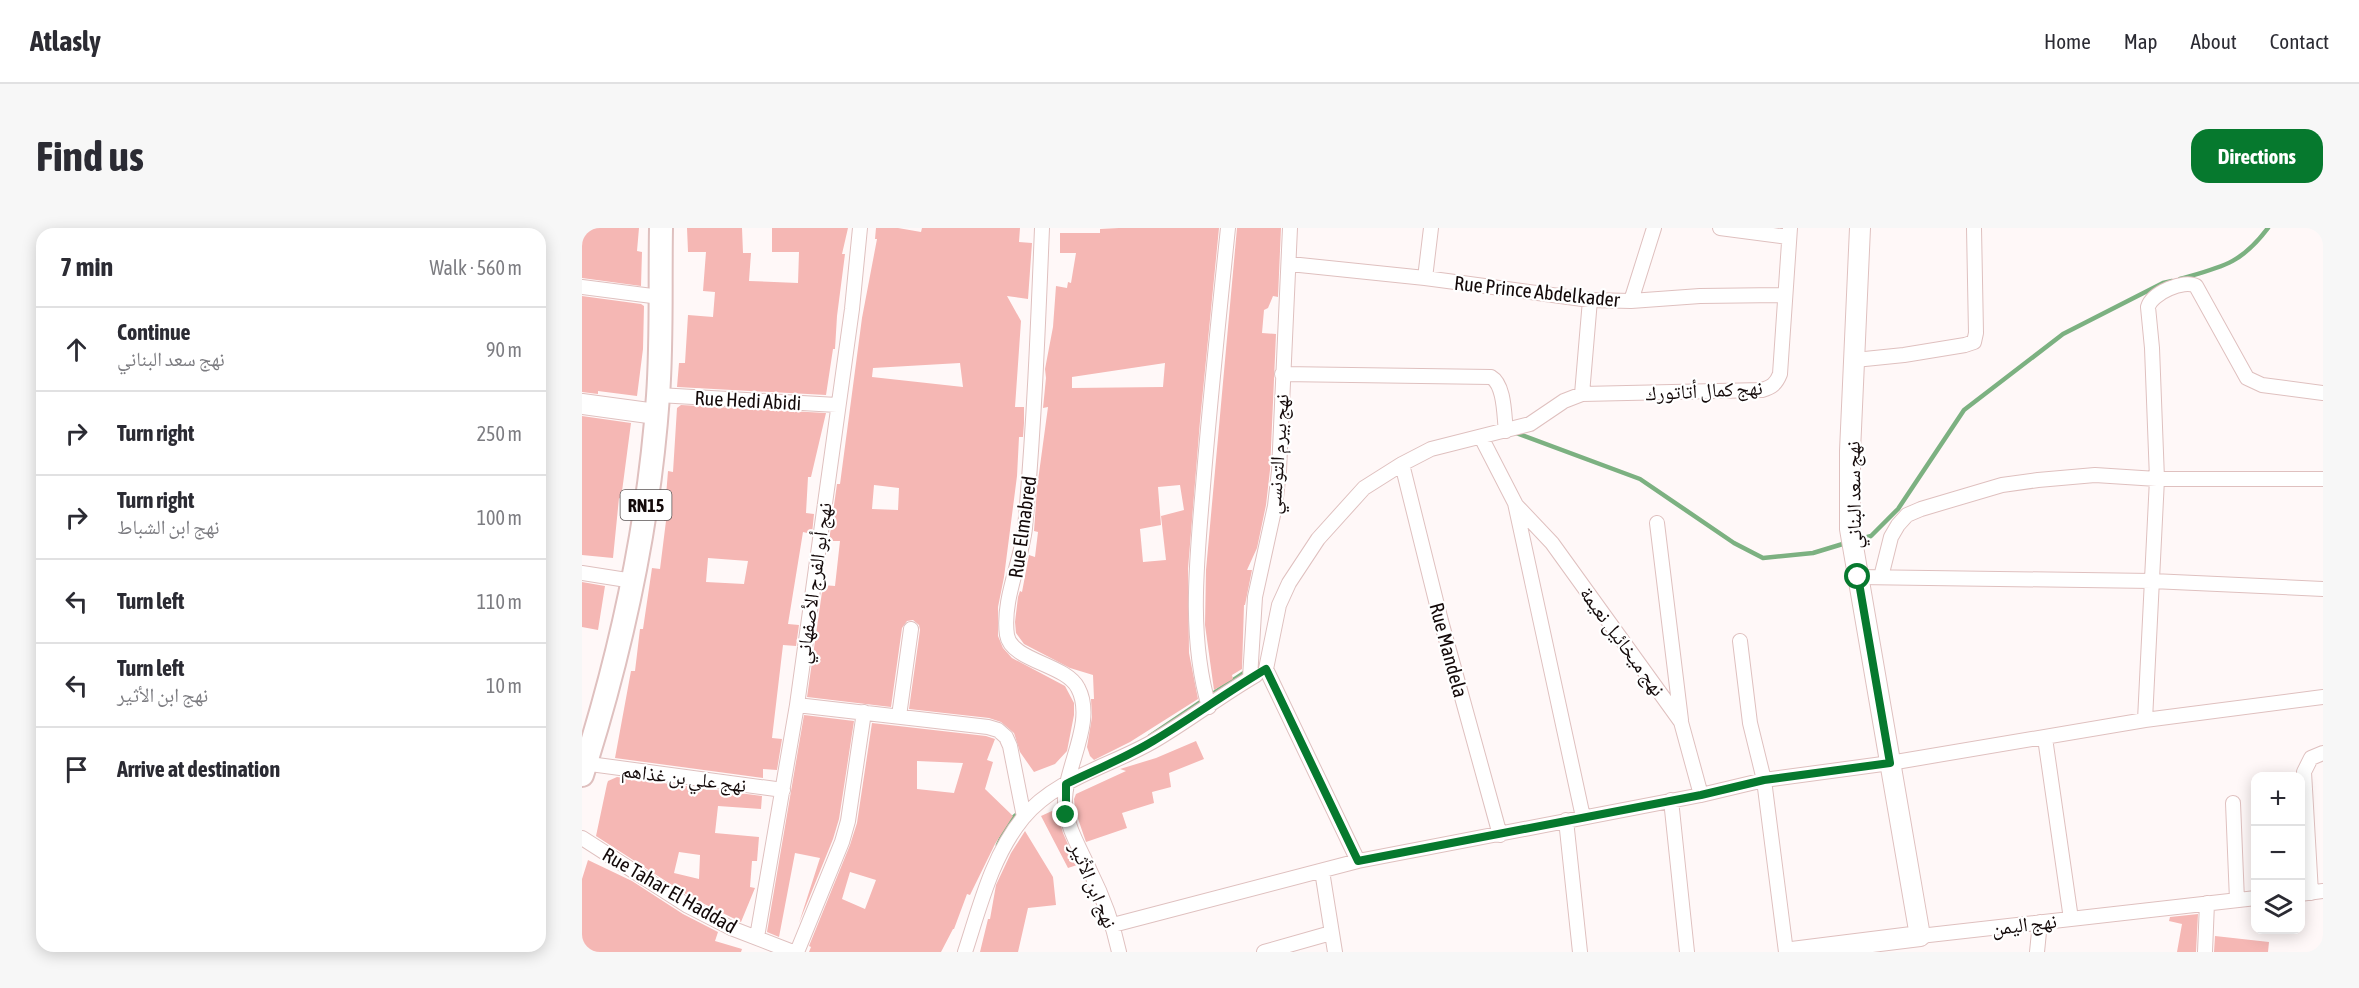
<!DOCTYPE html>
<meta charset="utf-8">
<style>
:root{--surface:#fff;--page:#f7f7f7;--text:#2b2b33;--muted:#7c7c81;--line:#e1e1e2;--accent:#06792e}
body{margin:0;font-family:"Asap Condensed","Noto Naskh Arabic",sans-serif;background:var(--page);color:var(--text)}
.controls{position:absolute;right:18px;bottom:18px;display:grid;overflow:hidden;border-radius:12px;box-shadow:0 3px 15px #0003}
.controls button{width:54px;height:54px;display:grid;place-items:center;padding:0;border:0;border-bottom:2px solid var(--line);background:var(--surface);color:var(--text);font:30px sans-serif}
.stop{position:absolute;width:18px;height:18px;margin:-14px;border:4px solid #06792e;border-radius:50%;background:#fff}
.stop.end{background:#06792e;border-color:#fff;box-shadow:0 2px 6px #0008}
.list{margin:0;padding:0;list-style:none}
h2{display:flex;justify-content:space-between;align-items:center;height:78px;margin:0;padding:0 24px;font-size:26px}
h2 small{font-size:20px;font-weight:400;color:var(--muted)}
.list li{display:grid;grid-template-columns:39px 1fr auto;gap:18px;align-items:center;box-sizing:border-box;height:84px;padding:0 24px;border-top:2px solid var(--line)}
.list b{display:block;font-size:22px;white-space:nowrap}
.list p{margin:0;font-size:20px;white-space:nowrap;color:var(--muted)}
.list em{font-size:20px;font-style:normal;color:var(--muted)}
.icon{flex:none;width:33px;height:33px;fill:none;stroke:currentColor;stroke-width:2;stroke-linecap:round;stroke-linejoin:round}
.map{position:relative;flex:none;width:1741px;height:724px;overflow:hidden;border-radius:18px}
header{display:flex;align-items:center;gap:36px;box-sizing:border-box;height:84px;padding:0 30px;background:var(--surface);border-bottom:2px solid var(--line)}
header strong{font-size:28px}
nav{display:flex;gap:33px;margin-inline-start:auto;font-size:21px}
.intro{display:flex;align-items:center;justify-content:space-between;box-sizing:border-box;height:144px;padding:0 36px}
h1{margin:0;font-size:42px}
.button{padding:15px 27px;border-radius:18px;background:var(--accent);color:#fff;font-size:21px;font-weight:700}
main{display:flex;gap:36px;padding:0 36px}
aside{flex:1;background:var(--surface);border-radius:18px;box-shadow:0 3px 15px #0003}
.map>svg:first-child{display:block}
.lines{fill:none;stroke-linecap:round;stroke-linejoin:round}
.stream{stroke:#7cb181;stroke-width:4.5}
.building{fill:#f5b7b4;fill-rule:evenodd}
.street-casing{stroke:#dfc0bf;stroke-width:16}
.secondary-casing{stroke:#dfc0bf;stroke-width:22}
.primary-casing{stroke:#dfc0bf;stroke-width:26}
.street{stroke:#fff;stroke-width:14}
.secondary{stroke:#fff;stroke-width:20}
.primary{stroke:#fff;stroke-width:22}
.route{stroke:#06792e;stroke-width:8}
.labels{text-anchor:middle;dominant-baseline:central;stroke-width:4.5;stroke-linejoin:round;paint-order:stroke}
.shield{fill:#fff;stroke:#5a5454;stroke-width:1.5}
.shield-label{font-size:18px;font-weight:bold;fill:#140a0a}
.street-label{font-size:20px;fill:#140a0a;stroke:#fff}
</style>
<header>
<strong>Atlasly</strong>
<nav><a>Home</a><a>Map</a><a>About</a><a>Contact</a></nav>
</header>
<div class="intro"><h1>Find us</h1><a class="button">Directions</a></div>
<main>
<aside>
<h2>7 min<small>Walk · 560 m</small></h2>
<ul class="list">
<li><svg class="icon" aria-label="ahead" viewBox="0 0 24 24"><path d="M12 20V5M6 11l6-6 6 6"/></svg><div><b>Continue</b><p>نهج سعد البناني</p></div><em>90 m</em></li>
<li><svg class="icon" aria-label="right" viewBox="0 0 24 24"><path d="M7 20v-9h11M14 6l5 5-5 5"/></svg><div><b>Turn right</b></div><em>250 m</em></li>
<li><svg class="icon" aria-label="right" viewBox="0 0 24 24"><path d="M7 20v-9h11M14 6l5 5-5 5"/></svg><div><b>Turn right</b><p>نهج ابن الشباط</p></div><em>100 m</em></li>
<li><svg class="icon" aria-label="left" viewBox="0 0 24 24"><path d="M17 20v-9H6M10 6l-5 5 5 5"/></svg><div><b>Turn left</b></div><em>110 m</em></li>
<li><svg class="icon" aria-label="left" viewBox="0 0 24 24"><path d="M17 20v-9H6M10 6l-5 5 5 5"/></svg><div><b>Turn left</b><p>نهج ابن الأثير</p></div><em>10 m</em></li>
<li><svg class="icon" aria-label="arrive" viewBox="0 0 24 24"><path d="M6 21V4h12l-3 4 3 4H6"/></svg><div><b>Arrive at destination</b></div></li>
</ul>
</aside>
<div class="map">
<svg width="1741" height="724" viewBox="0 0 1741 724">
<rect width="100%" height="100%" fill="#fff8f8"/>
<g class="lines">
<path class="stream" d="M1598 51C1640 39 1659 36 1686 0
M934 205 1058 251 1152 315 1181 330 1231 325 1264 315
M1275 312 1289 308 1316 281 1382 182 1481 106 1581 55 1590 53
M568 508 666 442
M416 617 427 593 439 583"/>
</g>
<path class="building" d="M0 0H57L55 23 60 24 59 58 0 50Z
M105 0H160L161 25H169L167 53 216 55 217 24H190V0H266L260 26H263L255 88 253 121H251L244 167 95 159 97 135H103L106 87 131 89 133 64 121 63 124 24H106Z
M294 0H316L339 4 340 0H438L437 14 450 15 446 71 425 68 439 93 433 179H442V195L441 209H437L435 248 422 349 416 379V408L421 420 430 430 483 458 492 475V487L485 523 473 536 452 544 438 524 432 505 419 494 407 490 327 481 338 402 337 397 331 392 325 393 320 400 309 479 225 469 241 357 253 358 258 313H247L255 256H258L280 90 295 11H293ZM378 135 381 159 290 149 291 140ZM292 257 317 260 316 282 290 281Z
M537 0H637L618 193 606 341 607 425 616 471 548 514 512 532 508 528 505 519 510 489 509 471H512L511 447 488 440 442 416 434 405 433 394 436 369 438 363 440 364 447 327 453 329 456 304 452 303 455 260 466 179 461 180 464 150 463 141 471 99 474 58 485 60 486 54 489 55 494 25H478V5H518V1ZM583 135 581 159 490 160V149ZM598 257 602 282 579 288 584 332 561 334 558 301 579 297 576 259Z
M655 0H699L696 69 691 68 686 80 682 82 680 105 694 106 688 242 684 277 675 320 665 342H670L663 377H662L660 441 650 447 651 451 632 462 623 397 624 342Z
M0 68 59 76 62 78 61 121 55 168 16 163V166L0 164Z
M99 177 244 185 229 249H226L224 285 232 286 230 306 221 304 206 396 217 397 214 418 201 417 190 510 200 511 195 542 181 541V550L33 530 49 443H53L58 401H61L70 340 78 341 84 293H82L86 243 91 244 95 180ZM126 330 166 333 162 356 124 354Z
M0 188 49 195 39 271 37 270 31 330 0 327Z
M0 354 23 358 16 402 0 399Z
M222 487 272 493 257 591 251 611 217 695 238 630 213 625 197 709 185 704Z
M290 495 404 508 413 511 405 532 411 534 403 561 431 588 413 616 388 667 385 666 372 701H371L359 724H227L229 719 227 718 268 617 275 595ZM335 533 381 535 372 565 335 561ZM268 644 294 652 283 681 260 671Z
M614 513 622 531 587 545 589 559 570 564 572 575 540 585 545 600 504 614 493 582 492 571 494 566 544 543 538 541 574 530Z
M35 549 180 568 179 581 136 578 133 605 177 609 175 633H170L168 659 173 660 159 694 110 670 14 608 25 556 26 553ZM97 624 118 627 117 651 92 645Z
M470 583 475 584 481 605 495 637 486 640 459 588Z
M443 603 471 649 474 677 446 680 436 724H398L406 691H408L414 657 429 625Z
M6 632 50 653 101 686 136 704 133 713 160 721 159 724H0V651Z
M1616 686 1614 724H1595L1600 696 1587 693 1588 689Z
M1633 708 1687 714 1686 724H1632Z"/>
<g class="lines">
<g class="street-casing">
<path id="street" d="M460 0C456 100 452 200 443 300 439 335 420 372 425 407 429 433 484 436 496 460 514 494 482 540 483 575 484 599 499 622 508 643 521 669 531 696 537 724
M1138 0 1206 9
M708 36 843 50 1008 72 1049 73 1118 68 1203 67
M843 50 849 0
M0 59 78 69
M1049 73 1072 0
M1273 132 1322 127 1383 117 1392 114 1394 105 1392 0
M700 146 909 149C923 157 922 189 924 203
M1000 166 1008 72
M76 167 255 177
M899 209 933 275 1001 589
M820 236 859 393 918 607
M934 277 970 315 1099 494 1119 567
M1075 295 1099 492
M0 345 51 353
M1276 349 1570 353 1741 361
M1299 349 1309 309 1316 297 1325 287 1339 281 1420 257 1456 252 1513 247 1575 251H1741
M1158 413 1168 495 1182 552 1204 724
M684 441 697 377 707 355 736 311 782 260 820 236 849 221 948 196 982 173 1000 166 1180 162C1190 159 1194 156 1198 146L1208 0
M684 441 776 633
M668 450 673 369 693 278 697 243 708 0
M215 477 406 499 416 502 424 509 428 518 442 589
M627 479C606 407 615 332 621 258 628 172 637 86 646 0
M317 488 329 401
M1563 492 1575 251 1570 120 1566 79C1570 65 1602 51 1614 58L1665 150 1680 157 1741 165
M1463 510 1489 691
M0 535 201 562
M1089 572 1105 724
M1651 575 1655 672
M984 592 998 724
M0 610 106 678 149 700 211 724
M740 643 753 724
M1729 665 1722 544 1729 530 1741 525
M1718 666 1741 663
M531 697 776 633 1119 567 1182 552 1308 535 1563 492 1741 469
M1338 708 1674 670
M175 709 215 477 270 81 278 0
M215 724 260 614 266 593 282 484
M383 724C398 678 410 628 441 590 473 551 528 538 570 514 606 493 638 468 674 447
M682 724 749 705
M1455 724 1458 694
M1623 724 1625 675"/>
</g>
<g class="secondary-casing">
<path id="secondary" d="M0 176 74 186
M1210 724 1338 708 1268 301V223L1278 0"/>
</g>
<g class="primary-casing">
<path id="primary" d="M0 547C39 425 67 297 76 168 80 113 78 56 79 0"/>
</g>
<use href="#street" class="street"/>
<use href="#secondary" class="secondary"/>
<use href="#primary" class="primary"/>
</g>
<g class="lines">
<path class="route" d="M484 587V556C513 542 543 530 571 513 610 490 645 464 684 441L776 633 1119 567 1182 552 1308 535 1276 349"/>
</g>
<g class="labels">
<rect class="shield" x="38.5" y="262" width="51" height="30" rx="4.5"/>
<g class="shield-label">
<text x="64" y="277">RN15</text>
</g>
<g class="street-label">
<text transform="translate(955 63) rotate(6)">Rue Prince Abdelkader</text>
<text transform="translate(1122 162) rotate(-3)">نهج كمال أتاتورك</text>
<text transform="translate(166 172) rotate(3)">Rue Hedi Abidi</text>
<text transform="translate(695 226) rotate(-86)">نهج بيرم التونسي</text>
<text transform="translate(1271 267) rotate(-91)">نهج سعد البناني</text>
<text transform="translate(440 299) rotate(-82)">Rue Elmabred</text>
<text transform="translate(231 355) rotate(-82)">نهج أبو الفرج الأصفهاني</text>
<text transform="translate(1041 413) rotate(54)">نهج ميخائيل نعيمة</text>
<text transform="translate(867 422) rotate(75)">Rue Mandela</text>
<text transform="translate(102 549) rotate(7)">نهج علي بن غذاهم</text>
<text transform="translate(512 657) rotate(67)">نهج ابن الأثير</text>
<text transform="translate(88 662) rotate(30)">Rue Tahar El Haddad</text>
<text transform="translate(1442 696) rotate(-7)">نهج اليمن</text>
</g>
</g>
</svg>
<div class="controls">
<button>+</button>
<button>−</button>
<button><svg class="icon" aria-label="layers" viewBox="0 0 24 24"><path d="M12 4l9 5-9 5-9-5zM3 14l9 5 9-5"/></svg></button>
</div>
<div class="stop" style="left:1276px;top:349px"></div>
<div class="stop end" style="left:484px;top:587px"></div>
</div>
</main>
